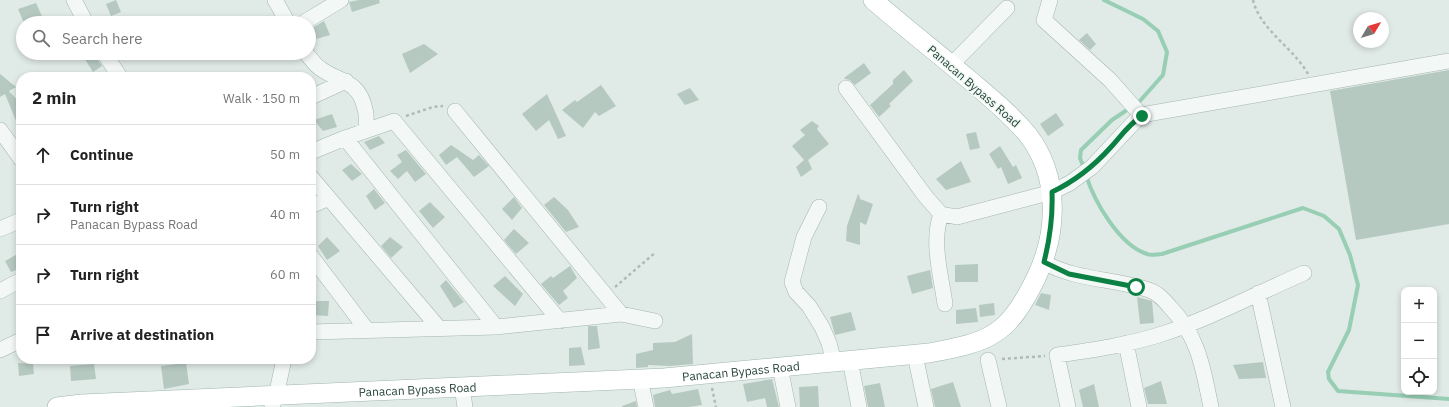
<!DOCTYPE html>
<meta charset="utf-8">
<style>
:root{--surface:#fff;--page:#f2f2f2;--text:#222;--muted:#767676;--line:#e0e0e0}
body{margin:0;font-family:"IBM Plex Sans",sans-serif;background:var(--page);color:var(--text)}
.controls{position:absolute;right:12px;bottom:12px;display:grid;overflow:hidden;border-radius:8px;box-shadow:0 2px 6px #0003}
.controls button{width:36px;height:36px;display:grid;place-items:center;padding:0;border:0;border-bottom:1px solid var(--line);background:var(--surface);color:var(--text);font:20px sans-serif}
.compass{position:absolute;left:1353px;top:12px;width:36px;height:36px;border-radius:50%;background:var(--surface);box-shadow:0 2px 6px #0003;rotate:52deg}
.stop{position:absolute;width:12px;height:12px;margin:-9px;border:3px solid #0b8043;border-radius:50%;background:#fff}
.stop.end{background:#0b8043;border-color:#fff;box-shadow:0 1px 4px #0008}
.list{margin:0;padding:0;list-style:none}
h2{display:flex;justify-content:space-between;align-items:center;height:52px;margin:0;padding:0 16px;font-size:17px}
h2 small{font-size:13px;font-weight:400;color:var(--muted)}
.list li{display:grid;grid-template-columns:26px 1fr auto;gap:12px;align-items:center;box-sizing:border-box;height:60px;padding:0 16px;border-top:1px solid var(--line)}
.list b{display:block;font-size:15px;white-space:nowrap}
.list p{margin:0;font-size:13px;white-space:nowrap;color:var(--muted)}
.list em{font-size:13px;font-style:normal;color:var(--muted)}
.icon{flex:none;width:22px;height:22px;fill:none;stroke:currentColor;stroke-width:2;stroke-linecap:round;stroke-linejoin:round}
.map{position:relative;flex:none;width:1449px;height:407px;overflow:hidden}
.search{position:absolute;background:var(--surface);box-shadow:0 2px 6px #0003;left:16px;top:16px;width:300px;height:44px;display:flex;align-items:center;gap:10px;box-sizing:border-box;padding:0 14px;border-radius:22px;color:var(--muted);font-size:15px}
.panel{position:absolute;background:var(--surface);box-shadow:0 2px 6px #0003;left:16px;top:72px;width:300px;height:292px;border-radius:16px}
.map>svg:first-child{display:block}
.lines{fill:none;stroke-linecap:round;stroke-linejoin:round}
.stream{stroke:#97ceb4;stroke-width:4}
.building{fill:#b6c9c1}
.minor-casing{stroke:#a5b5af;stroke-width:16}
.major-casing{stroke:#9eb7ad;stroke-width:20}
.path{stroke:#aebbb6;stroke-width:2.5;stroke-dasharray:3 3;stroke-linecap:butt}
.minor{stroke:#f3f8f6;stroke-width:15}
.major{stroke:#fff;stroke-width:19}
.route{stroke:#0b8043;stroke-width:5}
.labels{text-anchor:middle;dominant-baseline:central;stroke-width:3;stroke-linejoin:round;paint-order:stroke}
.street-label{font-size:12px;fill:#274439;stroke:#f0f8f4}
</style>
<div class="map">
<svg width="1449" height="407" viewBox="0 0 1449 407">
<rect width="100%" height="100%" fill="#e0eae6"/>
<g class="lines">
<path class="stream" d="M1084 168 1080 158 1081 150 1112 120 1139 102 1163 75 1167 52 1158 31 1143 19 1104 0
M1086 175C1094 201 1119 245 1147 254 1151 256 1157 254 1162 254L1303 208 1324 216 1339 229 1350 255 1358 285 1349 330 1328 372 1329 379 1338 391 1449 399"/>
</g>
<path class="building" d="M116 0 121 12 111 16 106 4Z
M359 0H379L380 3 352 12 349 2Z
M36 3 45 23H24L18 9Z
M324 21 330 35 309 41V30Z
M1087 33 1096 44 1090 50 1079 40Z
M424 44 438 54 410 73 402 54Z
M89 53H93L102 66 93 72 83 56Z
M864 63 871 73 855 85 850 80 845 79 844 78Z
M904 70 913 81 889 104 891 106 879 117 870 105 893 84V80Z
M1449 70V224L1356 240 1330 91Z
M0 74 16 87 9 91 21 104V133L5 94 0 97Z
M601 85 616 106 599 116 595 112 583 128 562 110 575 100 577 102Z
M690 88 699 100 685 105 677 94Z
M547 94 566 136 558 139 549 120 536 131 522 114Z
M1056 113 1064 125 1048 136 1040 124Z
M332 114 337 127 323 131 314 120Z
M812 121 819 126 817 129 829 144 808 160 812 169 801 177 796 167 804 160 792 146 805 135 800 130Z
M976 132 980 148 970 150 966 134Z
M379 136 385 143 370 150 364 142Z
M451 145 473 160 479 155 489 166 474 177 457 157 446 165 439 155Z
M1000 146 1013 167 1016 165 1022 178 1008 184 1001 167 998 169 989 154Z
M406 150 426 174 415 182 407 171 398 179 390 171 402 162 397 155Z
M961 161 971 182 946 190 936 179Z
M351 164 362 174 352 181 342 170Z
M374 189 385 203 375 210 366 196Z
M858 194 859 195 860 199 873 204 866 225 860 222V245L846 241 847 226Z
M514 197 522 208 512 220 502 209Z
M554 197 568 210 579 227 566 232 544 205Z
M430 202 445 217 433 228 419 211Z
M514 229 529 243 516 254 504 240Z
M327 237 340 251 327 260 318 246Z
M390 237 403 247 391 258 381 246Z
M21 252V268L11 272 5 261Z
M978 264V282H955V265Z
M570 266 577 278 563 291 568 298 559 305 541 284 551 276 553 278Z
M930 270 933 288 912 294 907 276Z
M505 276 523 294 515 306 493 286Z
M446 280 464 302 454 308 440 286Z
M1041 293 1051 295 1049 310 1035 305Z
M1137 297 1152 301 1154 323 1140 324Z
M311 301H329L328 316 311 315Z
M994 303 995 315 980 317 979 305Z
M976 308 978 322 956 324V310Z
M851 312 856 330 835 335 830 317Z
M588 326H597L600 348 588 350Z
M692 334 693 364 670 366 648 365V367L636 368V354L653 350V343L675 342Z
M581 347 585 365 569 366V348Z
M1263 362 1266 378 1239 379 1233 365Z
M18 363 33 364 34 374 19 376Z
M186 363 189 384 164 389 161 366Z
M94 364 96 379 71 381 70 366Z
M772 379 779 407H767L765 398 747 402 743 384Z
M1161 381 1167 404H1148L1144 388Z
M953 382 961 407H935L931 389Z
M880 383 885 407H868L864 386Z
M1094 384 1099 407H1083L1079 390Z
M818 386 819 407H800L799 387Z
M698 389 702 405 689 407H655L653 395 670 390 672 394Z
M636 401 637 407H622V406Z"/>
<g class="lines">
<g class="minor-casing">
<path id="minor" d="M74 0 86 23
M275 0 288 23
M1050 0 1044 20 1110 80 1142 116
M303 23 341 0
M104 53 120 77
M306 53C311 59 315 65 321 69 339 82 359 80 365 109 367 115 366 123 366 130
M951 65 1007 8
M846 88 926 197 941 214 957 217 1052 192 1070 183 1092 167 1137 119 1147 114 1449 61
M311 97 346 81
M455 111 621 314
M0 130 21 159
M345 138 496 327
M311 152 345 138 394 121 560 321
M311 177 439 328
M311 206 329 198
M819 207 804 237 792 282 796 292 809 306 822 327 829 343 834 362
M941 214C931 242 941 275 945 304
M0 229 21 220
M311 256 367 330
M1043 262C1078 281 1113 278 1149 290 1158 293 1164 300 1170 307 1199 337 1203 369 1211 407
M0 291 21 280
M1258 293 1283 407
M311 332 496 327 621 314 655 321
M1126 343 1139 407
M0 350 21 340
M915 355 926 407
M850 360 859 407
M988 360 999 407
M780 367 788 407
M640 379 646 407
M462 387 465 407
M272 407 276 396 284 359
M1068 407 1057 355C1092 350 1128 345 1162 334 1209 319 1258 293 1304 273"/>
</g>
<g class="major-casing">
<g id="major">
<path id="s1" d="M57 407 82 404 664 378 929 353C991 342 1008 335 1036 278 1058 232 1060 177 1028 135 1010 113 987 95 966 77 935 51 903 26 873 0"/>
</g>
</g>
<path class="path" d="M1253 0C1260 30 1293 47 1308 74
M406 116 433 107 443 106
M615 287 656 252
M1002 359 1045 356
M712 388 716 407"/>
<use href="#minor" class="minor"/>
<use href="#major" class="major"/>
</g>
<g class="lines">
<path class="route" d="M1136 287 1069 274 1044 262C1050 238 1053 217 1052 192 1075 181 1094 166 1111 147 1121 136 1129 124 1142 116"/>
</g>
<g class="labels">
<g class="street-label">
<text transform="translate(974 86) rotate(41)">Panacan Bypass Road</text>
<text stroke="none"><textPath href="#s1" startOffset="685">Panacan Bypass Road</textPath></text>
<text stroke="none"><textPath href="#s1" startOffset="361">Panacan Bypass Road</textPath></text>
</g>
</g>
</svg>
<div class="controls">
<button>+</button>
<button>−</button>
<button><svg class="icon" aria-label="locate" viewBox="0 0 24 24"><circle cx="12" cy="12" r="6"/><path d="M12 2v4M12 18v4M2 12h4M18 12h4"/></svg></button>
</div>
<svg class="compass" viewBox="-18 -18 36 36"><path d="M0-13l5 13h-10z" fill="#e53935"/><path d="M0 13l5-13h-10z" fill="#767676"/></svg>
<div class="stop" style="left:1136px;top:287px"></div>
<div class="stop end" style="left:1142px;top:116px"></div>
<div class="search"><svg class="icon" aria-label="search" viewBox="0 0 24 24"><circle cx="10" cy="10" r="6"/><path d="M15 15l6 6"/></svg>Search here</div>
<section class="panel">
<h2>2 min<small>Walk · 150 m</small></h2>
<ul class="list">
<li><svg class="icon" aria-label="ahead" viewBox="0 0 24 24"><path d="M12 20V5M6 11l6-6 6 6"/></svg><div><b>Continue</b></div><em>50 m</em></li>
<li><svg class="icon" aria-label="right" viewBox="0 0 24 24"><path d="M7 20v-9h11M14 6l5 5-5 5"/></svg><div><b>Turn right</b><p>Panacan Bypass Road</p></div><em>40 m</em></li>
<li><svg class="icon" aria-label="right" viewBox="0 0 24 24"><path d="M7 20v-9h11M14 6l5 5-5 5"/></svg><div><b>Turn right</b></div><em>60 m</em></li>
<li><svg class="icon" aria-label="arrive" viewBox="0 0 24 24"><path d="M6 21V4h12l-3 4 3 4H6"/></svg><div><b>Arrive at destination</b></div></li>
</ul>
</section>
</div>
